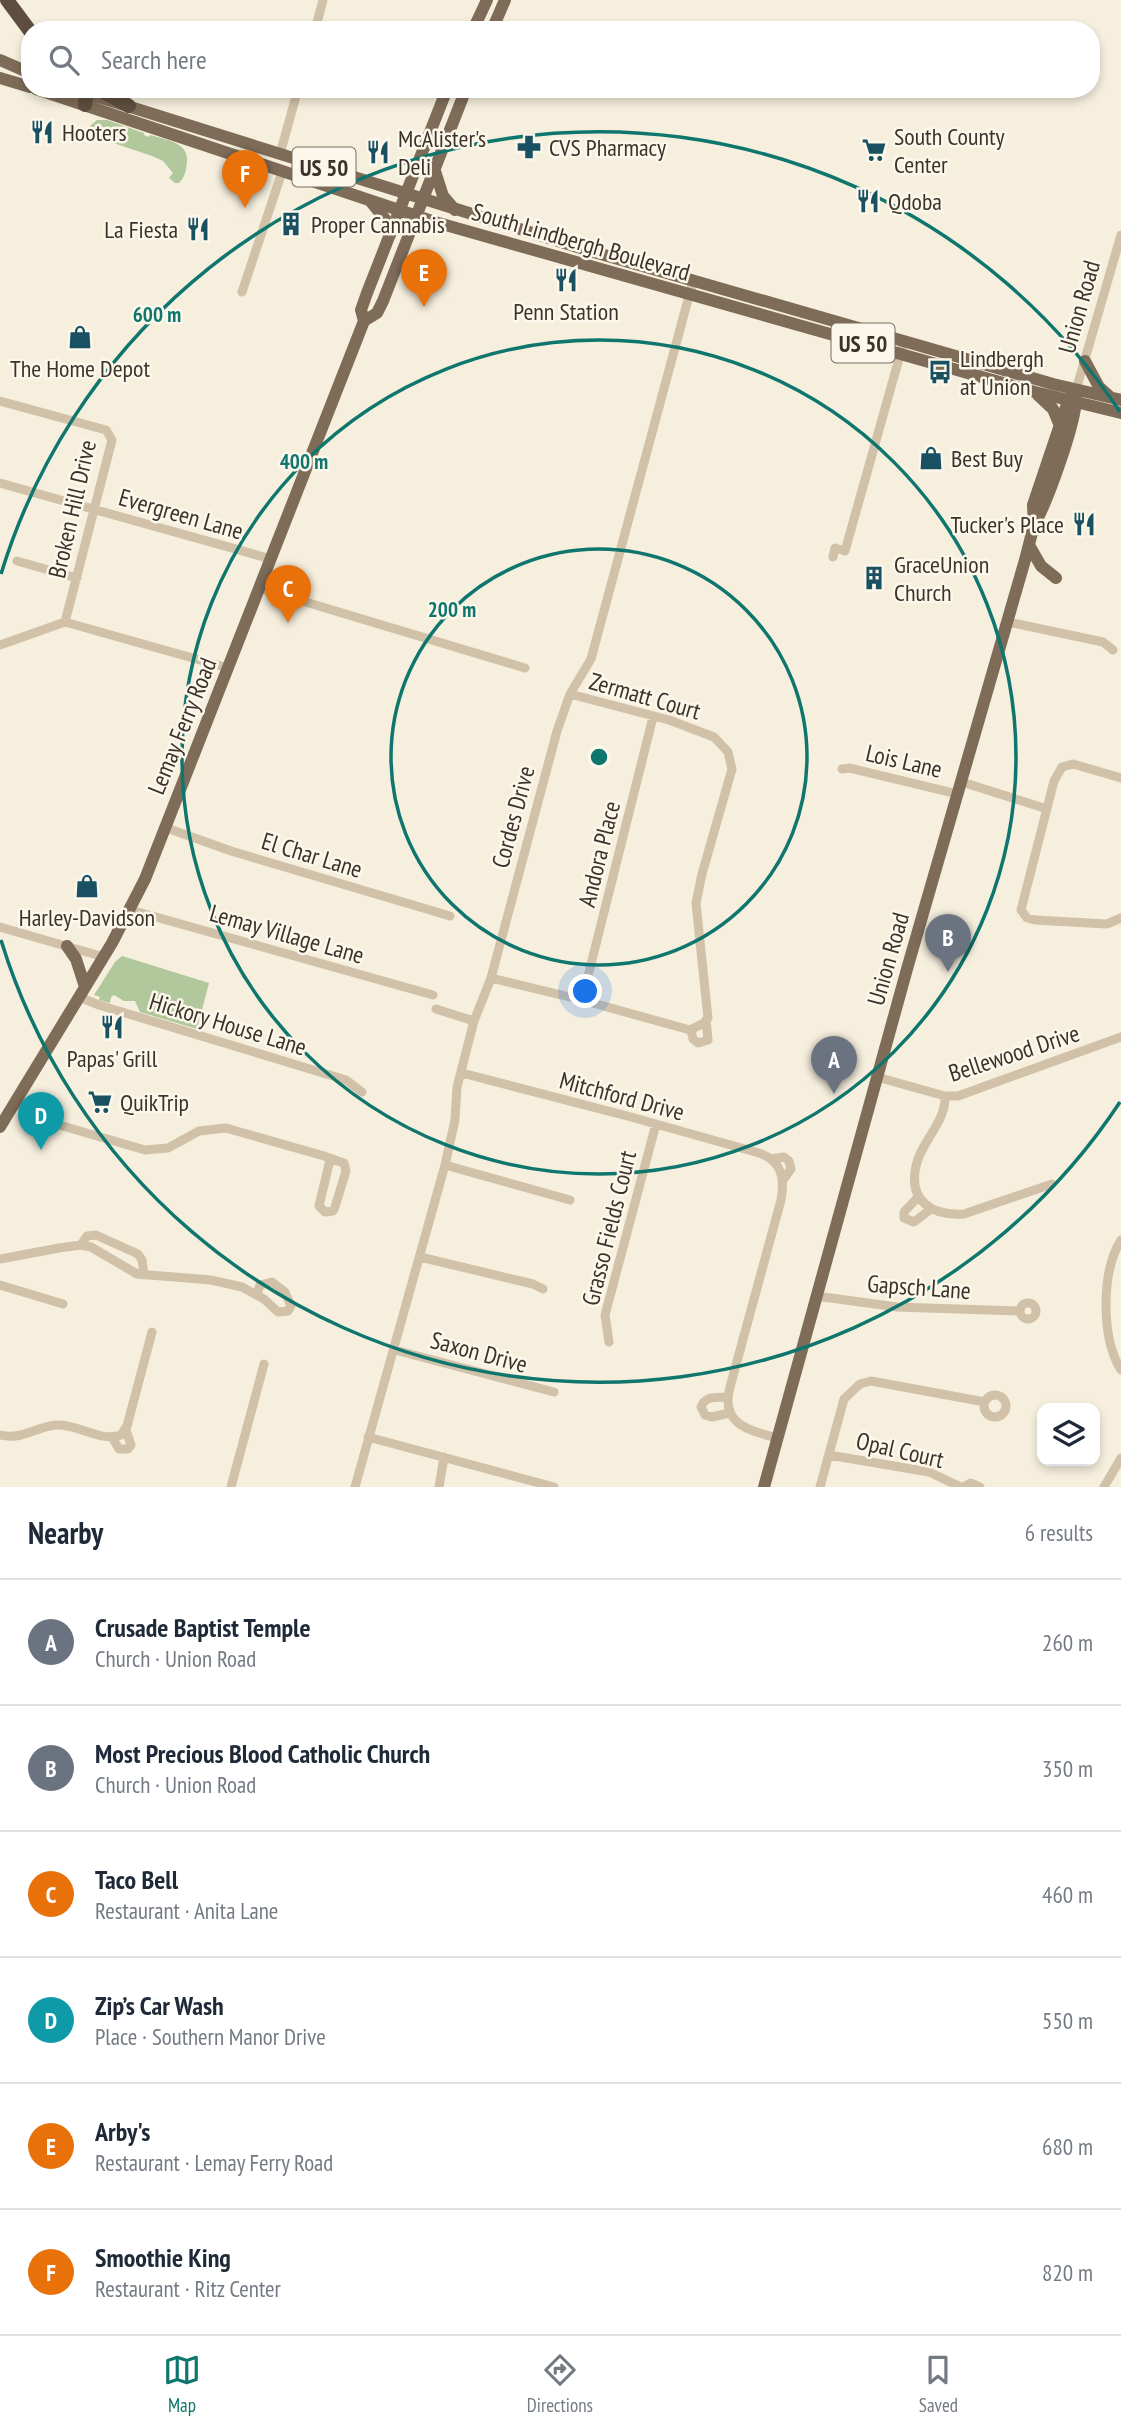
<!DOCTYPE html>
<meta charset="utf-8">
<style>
:root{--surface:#fff;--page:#f2f2f3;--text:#1f2937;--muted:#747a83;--line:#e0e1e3;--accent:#0f766e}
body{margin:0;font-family:"PT Sans Narrow",sans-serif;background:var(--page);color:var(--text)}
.controls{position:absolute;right:21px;bottom:21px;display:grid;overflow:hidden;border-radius:14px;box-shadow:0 4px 10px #0003}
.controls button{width:63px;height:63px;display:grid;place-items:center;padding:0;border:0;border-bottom:2px solid var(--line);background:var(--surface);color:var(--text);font:35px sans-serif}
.you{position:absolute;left:586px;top:992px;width:24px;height:24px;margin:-18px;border:5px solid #fff;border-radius:50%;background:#1a73e8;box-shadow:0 0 0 10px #1a73e833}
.badge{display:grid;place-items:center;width:46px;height:46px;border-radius:50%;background:var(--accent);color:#fff;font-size:23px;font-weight:700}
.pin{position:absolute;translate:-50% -58px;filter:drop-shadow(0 2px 4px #0008)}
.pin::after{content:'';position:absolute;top:37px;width:24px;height:21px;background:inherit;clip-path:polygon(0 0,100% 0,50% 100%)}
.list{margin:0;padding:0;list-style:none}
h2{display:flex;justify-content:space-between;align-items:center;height:91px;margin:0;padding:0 28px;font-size:30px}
h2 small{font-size:23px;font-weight:400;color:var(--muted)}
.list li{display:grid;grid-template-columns:46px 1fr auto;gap:21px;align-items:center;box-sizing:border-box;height:126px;padding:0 28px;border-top:2px solid var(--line)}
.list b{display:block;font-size:26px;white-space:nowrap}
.list p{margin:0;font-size:23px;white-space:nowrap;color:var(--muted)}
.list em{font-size:23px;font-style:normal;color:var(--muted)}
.icon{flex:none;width:38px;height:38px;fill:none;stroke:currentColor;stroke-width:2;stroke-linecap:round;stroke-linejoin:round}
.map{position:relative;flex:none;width:1121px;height:1487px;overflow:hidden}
.search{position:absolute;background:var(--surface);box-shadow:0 4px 10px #0003;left:21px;right:21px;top:21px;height:77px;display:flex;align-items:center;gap:18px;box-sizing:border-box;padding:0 24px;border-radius:28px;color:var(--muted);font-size:26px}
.sheet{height:847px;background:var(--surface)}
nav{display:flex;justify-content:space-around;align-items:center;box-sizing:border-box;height:98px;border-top:2px solid var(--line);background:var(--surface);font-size:19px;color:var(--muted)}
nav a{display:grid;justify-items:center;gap:4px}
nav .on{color:var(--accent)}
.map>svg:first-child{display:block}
.green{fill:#b1c79c}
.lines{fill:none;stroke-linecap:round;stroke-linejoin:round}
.minor{stroke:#d0c1a8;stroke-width:9}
.major{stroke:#7f6c58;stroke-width:12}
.highway{stroke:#5e4e3f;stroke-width:14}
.ring{fill:none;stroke:#0f766e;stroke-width:3.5}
.labels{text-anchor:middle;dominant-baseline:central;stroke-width:5;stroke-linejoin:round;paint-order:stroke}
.shield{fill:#fcf7eb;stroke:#766d63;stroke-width:2}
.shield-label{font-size:23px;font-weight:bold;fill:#3c3229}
.poi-label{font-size:24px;fill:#3c3229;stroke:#fcf7eb;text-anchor:start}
.street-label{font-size:24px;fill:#3c3229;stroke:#fcf7eb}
.centre{fill:#0f766e;stroke:#fcf7eb;stroke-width:3.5}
.ring-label{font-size:21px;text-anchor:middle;font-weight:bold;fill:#0f766e;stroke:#fcf7eb;stroke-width:5;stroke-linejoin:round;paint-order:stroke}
</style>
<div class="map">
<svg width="1121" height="1487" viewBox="0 0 1121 1487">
<rect width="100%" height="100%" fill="#f6efde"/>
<path class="green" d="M97 120H107L144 133V135L149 137 150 135C166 140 189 142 187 162 186 171 185 177 179 183H175L169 178 173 173 163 161 152 156 87 134 90 126Z
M122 956 209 983 197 1029 140 1012 135 1001H124L114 995 111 997 110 1003 99 1000 100 997 94 995 115 962Z"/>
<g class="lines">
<path class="minor" d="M315 30 323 0
M280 154 298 89
M242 292 282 172
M1076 390 1121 235
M0 401 106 430 112 440 65 622
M0 483 271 559
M833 557 835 548 845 551 902 348
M17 561 77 578
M259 588 525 668
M1008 622 1103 642 1113 650
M0 645 65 622 228 668
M842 769 850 768 958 794
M1121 778 1073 764 1062 767 1054 781 1021 910 1027 918 1035 920 1107 924 1121 918
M962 782 1047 809
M164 827 231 851 450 916
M131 910 433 995
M0 927 104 957
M491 978 582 1000 690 1030 704 1023 708 1018 696 903 702 874 732 769 728 752 714 737 669 720 570 694
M79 997 99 1005 346 1080 362 1092
M582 1000 653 717
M436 1009 474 1021
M691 1030 693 1039 698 1043 708 1040 706 1020
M462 1073 631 1117 759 1153C782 1161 785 1178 781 1200L730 1387C720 1424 748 1430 777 1438
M877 1077 945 1096H958L1121 1037
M945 1096C946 1123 921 1141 916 1166 908 1202 933 1216 964 1214L1052 1184
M15 1103 49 1122 145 1150 168 1148 199 1131 226 1128 324 1156C331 1159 337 1161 344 1163L346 1171 335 1207 333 1211 325 1212 319 1206 329 1164 333 1159
M771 1159 784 1157 789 1161 791 1169 783 1180
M445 1165 570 1200
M919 1196 904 1212V1218L914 1222 931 1209
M1121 1240C1101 1272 1101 1337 1121 1370
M81 1245 87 1236 96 1235 138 1254 142 1260 144 1275
M420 1257 533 1284 543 1289
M0 1259 59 1248 81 1245 91 1247 137 1274 211 1280 242 1287 264 1299 278 1312 288 1311 291 1306 285 1292 272 1282 260 1285 257 1294
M0 1285 63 1304
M816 1296 897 1307 1020 1311
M1020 1311a8 8 0 1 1 16 0a8 8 0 1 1-16 0Z
M609 1342 605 1315 656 1124
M395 1350 554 1392
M984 1406a11 11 0 1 1 22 0a11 11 0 1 1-22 0Z
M727 1397C716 1398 706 1395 701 1407L705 1415 712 1417 729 1413
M0 1435C24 1441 39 1424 60 1425 80 1426 102 1442 121 1435L127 1426 152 1332
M112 1437 119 1449H128L131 1445 126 1430
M368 1437 554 1487
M829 1455 929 1472 961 1487
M231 1487 264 1364
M355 1487 445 1165 455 1120 457 1087 474 1021 491 978 557 731 570 694 591 659 693 281
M439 1487 444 1457
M820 1487 844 1399 860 1384 871 1381 985 1402
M964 1487 971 1483 980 1487
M1104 1487 1121 1458"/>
<path class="major" d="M473 30 487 0
M492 30 505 0
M0 60 30 73
M0 78 30 87
M36 89 435 222 1035 392 1121 413
M73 89 587 250 1053 384 1121 400
M435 171 443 196 455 210
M371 202 385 219 390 235
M364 321 377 313 383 301 466 89
M1085 361 1099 387 1110 397
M1038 395 1053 409 1060 426
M1034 525C1047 503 1076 423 1076 398
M1029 545 1041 566 1056 578
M67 946 76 959 85 987
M0 1127 112 943 145 879 364 321 361 310 367 293 447 89
M764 1487 907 969 1025 560 1034 525 1033 505 1068 401 1076 390"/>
<path class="highway" d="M7 0 30 31
M98 89 129 106
M85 105 87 89"/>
</g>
<g class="ring">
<circle cx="599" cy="757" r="208"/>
<circle cx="599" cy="757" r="417"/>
<path d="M1120 1102A625 625 0 0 1 1 940M1 574A625 625 0 0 1 1120 412"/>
</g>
<defs>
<g id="restaurant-bare" transform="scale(1.89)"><path d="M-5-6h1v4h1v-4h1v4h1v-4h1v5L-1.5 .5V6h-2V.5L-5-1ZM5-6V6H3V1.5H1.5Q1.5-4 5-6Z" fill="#195163" stroke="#fcf7eb" stroke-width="2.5" paint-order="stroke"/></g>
<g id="pharmacy-bare" transform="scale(1.89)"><path d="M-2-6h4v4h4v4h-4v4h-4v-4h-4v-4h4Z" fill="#195163" stroke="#fcf7eb" stroke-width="2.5" paint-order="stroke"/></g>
<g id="supermarket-bare" transform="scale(1.89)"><path d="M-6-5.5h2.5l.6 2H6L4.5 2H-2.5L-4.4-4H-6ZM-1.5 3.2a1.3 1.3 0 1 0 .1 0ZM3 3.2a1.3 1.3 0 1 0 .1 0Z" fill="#195163" stroke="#fcf7eb" stroke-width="2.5" paint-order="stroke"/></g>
<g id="building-bare" transform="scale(1.89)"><path d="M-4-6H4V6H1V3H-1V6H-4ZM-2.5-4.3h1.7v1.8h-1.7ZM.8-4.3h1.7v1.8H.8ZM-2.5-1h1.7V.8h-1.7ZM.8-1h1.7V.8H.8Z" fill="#195163" stroke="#fcf7eb" stroke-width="2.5" paint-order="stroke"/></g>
<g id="shop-bare" transform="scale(1.89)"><path d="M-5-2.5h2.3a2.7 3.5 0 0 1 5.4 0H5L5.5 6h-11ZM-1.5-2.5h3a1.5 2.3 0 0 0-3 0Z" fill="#195163" stroke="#fcf7eb" stroke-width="2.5" paint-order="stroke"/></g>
<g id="bus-bare" transform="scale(1.89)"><path d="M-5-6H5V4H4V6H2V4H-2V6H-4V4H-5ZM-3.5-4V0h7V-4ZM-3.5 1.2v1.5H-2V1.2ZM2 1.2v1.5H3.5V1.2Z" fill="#195163" stroke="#fcf7eb" stroke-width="2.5" paint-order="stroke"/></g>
</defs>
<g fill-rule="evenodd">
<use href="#restaurant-bare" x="42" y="132"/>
<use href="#pharmacy-bare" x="529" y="147"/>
<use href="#supermarket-bare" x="874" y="150"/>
<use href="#restaurant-bare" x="378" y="152"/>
<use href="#restaurant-bare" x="868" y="201"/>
<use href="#building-bare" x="291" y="224"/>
<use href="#restaurant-bare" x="198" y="229"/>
<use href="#restaurant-bare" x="566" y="280"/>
<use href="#shop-bare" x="80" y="337"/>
<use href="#bus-bare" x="940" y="372"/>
<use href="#shop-bare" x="931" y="458"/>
<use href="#restaurant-bare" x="1084" y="524"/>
<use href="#building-bare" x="874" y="578"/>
<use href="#shop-bare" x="87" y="886"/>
<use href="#restaurant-bare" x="112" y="1027"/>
<use href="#supermarket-bare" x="100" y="1102"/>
</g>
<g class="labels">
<g class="shield">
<rect x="292.5" y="147.5" width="63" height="39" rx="5"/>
<rect x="831.5" y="323.5" width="63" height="39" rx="5"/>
</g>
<g class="shield-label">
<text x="324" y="167">US 50</text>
<text x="863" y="343">US 50</text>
</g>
<g class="poi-label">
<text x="62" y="132">Hooters</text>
<text x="894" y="136">South County<tspan x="894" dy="28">Center</tspan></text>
<text x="398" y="138">McAlister's<tspan x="398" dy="28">Deli</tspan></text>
<text x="549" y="147">CVS Pharmacy</text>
<text x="888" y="201">Qdoba</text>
<text x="311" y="224">Proper Cannabis</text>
<text x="178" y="229" text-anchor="end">La Fiesta</text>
<text x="566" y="311" text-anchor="middle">Penn Station</text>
<text x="960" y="358">Lindbergh<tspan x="960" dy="28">at Union</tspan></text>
<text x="80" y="368" text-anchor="middle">The Home Depot</text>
<text x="951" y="458">Best Buy</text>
<text x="1064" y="524" text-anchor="end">Tucker's Place</text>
<text x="894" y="564">GraceUnion<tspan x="894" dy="28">Church</tspan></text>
<text x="87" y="917" text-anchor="middle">Harley-Davidson</text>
<text x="112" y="1058" text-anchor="middle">Papas' Grill</text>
<text x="120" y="1102">QuikTrip</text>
</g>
<g class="street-label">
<text transform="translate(581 242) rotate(16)">South Lindbergh Boulevard</text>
<text transform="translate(1079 307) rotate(-74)">Union Road</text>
<text transform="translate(72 509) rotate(-77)">Broken Hill Drive</text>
<text transform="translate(181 514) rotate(16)">Evergreen Lane</text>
<text transform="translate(645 696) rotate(16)">Zermatt Court</text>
<text transform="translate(182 726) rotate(-68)">Lemay Ferry Road</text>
<text transform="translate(904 761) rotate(13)">Lois Lane</text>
<text transform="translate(513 817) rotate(-75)">Cordes Drive</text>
<text transform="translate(599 854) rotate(-76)">Andora Place</text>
<text transform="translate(312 855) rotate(17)">El Char Lane</text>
<text transform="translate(287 934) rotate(16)">Lemay Village Lane</text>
<text transform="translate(888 959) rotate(-74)">Union Road</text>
<text transform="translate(228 1024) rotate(17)">Hickory House Lane</text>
<text transform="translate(1014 1053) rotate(-18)">Bellewood Drive</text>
<text transform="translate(622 1096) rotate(15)">Mitchford Drive</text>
<text transform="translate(609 1228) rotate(-76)">Grasso Fields Court</text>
<text transform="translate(919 1287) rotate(4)">Gapsch Lane</text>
<text transform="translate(479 1352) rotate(15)">Saxon Drive</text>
<text transform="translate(900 1450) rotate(13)">Opal Court</text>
</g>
</g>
<circle cx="599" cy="757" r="10" class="centre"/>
<g class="ring-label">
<text x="157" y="322">600 m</text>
<text x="304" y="469">400 m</text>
<text x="452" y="617">200 m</text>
</g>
</svg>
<div class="controls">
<button><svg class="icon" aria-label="layers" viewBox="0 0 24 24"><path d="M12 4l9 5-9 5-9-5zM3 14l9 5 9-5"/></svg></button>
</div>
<div class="you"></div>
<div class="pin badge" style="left:834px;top:1094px;background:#6b7280">A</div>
<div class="pin badge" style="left:948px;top:972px;background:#6b7280">B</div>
<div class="pin badge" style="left:288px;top:623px;background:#e8710a">C</div>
<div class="pin badge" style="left:41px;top:1150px;background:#0f9aa8">D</div>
<div class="pin badge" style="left:424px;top:307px;background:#e8710a">E</div>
<div class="pin badge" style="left:245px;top:208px;background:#e8710a">F</div>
<div class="search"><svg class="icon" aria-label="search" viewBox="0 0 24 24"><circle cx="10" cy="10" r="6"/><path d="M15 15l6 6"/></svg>Search here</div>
</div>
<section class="sheet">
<h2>Nearby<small>6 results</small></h2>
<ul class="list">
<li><span class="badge" style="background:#6b7280">A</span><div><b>Crusade Baptist Temple</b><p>Church · Union Road</p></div><em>260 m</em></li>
<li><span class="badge" style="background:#6b7280">B</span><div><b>Most Precious Blood Catholic Church</b><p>Church · Union Road</p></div><em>350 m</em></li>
<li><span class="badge" style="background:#e8710a">C</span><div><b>Taco Bell</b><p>Restaurant · Anita Lane</p></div><em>460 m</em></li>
<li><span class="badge" style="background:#0f9aa8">D</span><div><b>Zip’s Car Wash</b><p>Place · Southern Manor Drive</p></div><em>550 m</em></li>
<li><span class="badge" style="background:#e8710a">E</span><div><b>Arby's</b><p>Restaurant · Lemay Ferry Road</p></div><em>680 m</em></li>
<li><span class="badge" style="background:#e8710a">F</span><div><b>Smoothie King</b><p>Restaurant · Ritz Center</p></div><em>820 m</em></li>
</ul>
</section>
<nav>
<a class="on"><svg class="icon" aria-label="map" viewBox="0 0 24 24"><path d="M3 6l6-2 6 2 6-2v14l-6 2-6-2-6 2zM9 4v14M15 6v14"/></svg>Map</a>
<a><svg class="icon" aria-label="directions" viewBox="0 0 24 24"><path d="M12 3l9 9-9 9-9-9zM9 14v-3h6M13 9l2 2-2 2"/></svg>Directions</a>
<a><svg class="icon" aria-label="saved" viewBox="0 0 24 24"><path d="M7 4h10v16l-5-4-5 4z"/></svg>Saved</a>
</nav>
